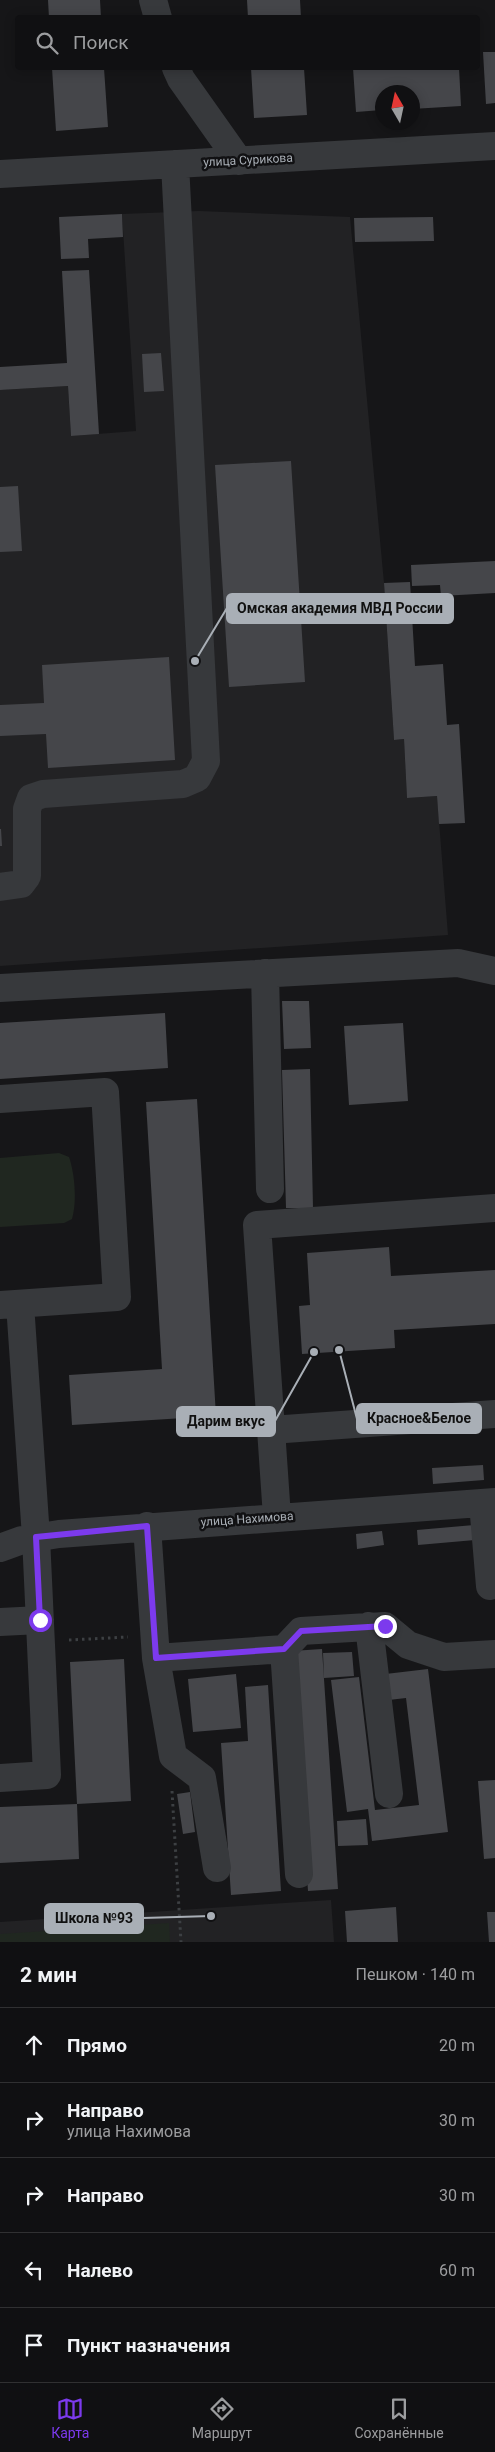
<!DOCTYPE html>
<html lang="ru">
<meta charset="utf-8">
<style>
:root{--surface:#101012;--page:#19191b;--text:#f1f3f6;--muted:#9c9d9f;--line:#303032;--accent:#7c3aed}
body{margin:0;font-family:Roboto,sans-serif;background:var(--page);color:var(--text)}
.compass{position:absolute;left:375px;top:85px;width:45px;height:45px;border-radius:50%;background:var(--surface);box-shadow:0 2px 12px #0003;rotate:351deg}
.stop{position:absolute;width:15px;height:15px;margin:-11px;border:4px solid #7c3aed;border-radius:50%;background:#fff}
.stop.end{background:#7c3aed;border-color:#fff;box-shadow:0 1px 5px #0008}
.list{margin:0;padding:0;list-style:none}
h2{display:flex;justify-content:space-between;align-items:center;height:65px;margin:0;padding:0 20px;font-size:21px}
h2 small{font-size:16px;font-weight:400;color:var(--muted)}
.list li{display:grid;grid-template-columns:32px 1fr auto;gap:15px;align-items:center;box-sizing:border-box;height:75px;padding:0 20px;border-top:1px solid var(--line)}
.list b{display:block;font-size:19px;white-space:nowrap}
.list p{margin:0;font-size:16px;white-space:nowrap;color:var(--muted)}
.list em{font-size:16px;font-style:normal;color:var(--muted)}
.icon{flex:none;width:28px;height:28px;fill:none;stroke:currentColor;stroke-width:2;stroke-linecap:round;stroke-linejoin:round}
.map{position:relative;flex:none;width:495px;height:1942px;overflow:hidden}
.search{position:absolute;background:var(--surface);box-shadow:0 2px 12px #0003;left:15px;right:15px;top:15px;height:55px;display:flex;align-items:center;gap:12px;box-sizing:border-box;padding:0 18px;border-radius:5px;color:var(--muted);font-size:19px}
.sheet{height:440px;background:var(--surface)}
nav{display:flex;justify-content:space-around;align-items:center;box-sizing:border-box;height:70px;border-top:1px solid var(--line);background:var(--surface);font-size:14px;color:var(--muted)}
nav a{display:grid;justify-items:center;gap:2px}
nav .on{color:var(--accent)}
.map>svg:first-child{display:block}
.built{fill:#222224}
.green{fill:#202720}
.building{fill:#45464a}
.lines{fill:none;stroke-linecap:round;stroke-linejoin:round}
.path{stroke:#3d4043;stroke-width:3;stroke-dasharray:2.5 4;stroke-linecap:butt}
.minor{stroke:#37393c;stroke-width:28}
.route{stroke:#7c3aed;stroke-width:6}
.labels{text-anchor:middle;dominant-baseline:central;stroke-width:5;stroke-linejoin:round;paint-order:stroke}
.street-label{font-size:12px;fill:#a9afb6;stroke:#111113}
.leader{fill:none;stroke:#a9afb6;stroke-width:2}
.callout-dot{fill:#a9afb6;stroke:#111113;stroke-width:2}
.callout{fill:#a9afb6;stroke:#a9afb6;stroke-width:2}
.callout-label{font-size:14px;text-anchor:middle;font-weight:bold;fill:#111}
</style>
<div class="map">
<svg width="495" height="1942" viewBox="0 0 495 1942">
<rect width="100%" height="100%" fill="#161618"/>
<path class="built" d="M199 211 350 217 384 583 394 740 404 739 407 798 437 796 448 935 0 966V390L68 386 71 436 136 431 122 214Z
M331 1900 334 1942H0V1922Z"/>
<path class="green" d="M59 1153 69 1157C75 1174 77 1202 72 1219L64 1223 0 1227V1158Z
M169 1923 170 1942H0V1934Z"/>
<path class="building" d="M48 0H100L101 18H49Z
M247 0H300L301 18H248Z
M483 52H495V103L486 104Z
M52 68H104L108 127 56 131Z
M251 68H304L307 115 254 118Z
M353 68H459L461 106 412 109V92H382V110L356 112Z
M122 214 123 237 88 239 89 258 61 259 59 217Z
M433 217 434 241 355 242 354 218Z
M89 270 99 434 71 436 68 386 0 390V367L67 363 62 271Z
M161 353 164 391 144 392 142 354Z
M291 461 305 682 229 687 215 465Z
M18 486 22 551 0 552V487Z
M495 561V593L441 596 440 585 412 586 411 565Z
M410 582 415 666 443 664 447 725 459 724 465 823 439 824 437 796 407 798 404 739 394 740 384 583Z
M169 657 175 760 48 768 46 734 0 736V705L44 703 42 665Z
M0 829H1L2 846H0Z
M282 1001H309L311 1048 284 1049Z
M165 1013 168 1068 0 1079V1023Z
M403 1023 408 1101 349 1105 344 1026Z
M310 1069 313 1208H286L282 1070Z
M197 1099 216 1416 72 1425 69 1375 162 1369 146 1102Z
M389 1247 391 1276 495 1270V1324L394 1330 395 1348 302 1354 299 1306 310 1305 307 1253Z
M483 1465 484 1480 433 1484 432 1468Z
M474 1525 475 1540 418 1545 417 1530Z
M382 1531 384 1545 357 1549 356 1534Z
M322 1649 338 1889 308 1891 292 1651Z
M352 1652 354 1676 324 1678 323 1653Z
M124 1659 131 1801 77 1804 70 1662Z
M428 1669 448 1832 372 1841 368 1809 347 1812 331 1680 359 1677 375 1810 419 1805 406 1698 380 1701 377 1675Z
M236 1674 241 1728 193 1732 188 1679Z
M268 1685 281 1891 231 1895 221 1743 248 1741 245 1687Z
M495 1780V1858L484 1859 478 1781Z
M190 1792 195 1832 183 1834 177 1794Z
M77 1804 79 1859 0 1863V1807Z
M366 1819 368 1845 338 1846 337 1821Z
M396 1907 398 1942H347L345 1911Z
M487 1912H495V1942H489Z"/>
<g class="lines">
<path class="path" d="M69 1640 128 1637
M172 1791 181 1942"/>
<path class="minor" d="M153 0 158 18
M176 68 181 79 239 161
M0 174 495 146
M0 887 21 884 27 876V809L31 798 43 794 183 784 197 778 206 761 175 164
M265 973 270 1189
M0 988 458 963 495 971
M0 1099 105 1092 117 1297 0 1305
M271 1430 495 1414
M483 1503 490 1586
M277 1517 257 1225 495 1208
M147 1526 156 1658 284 1649 301 1631 385 1626 408 1645 444 1657 495 1654
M0 1548 22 1540 59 1534 495 1502
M0 1622 40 1620
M369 1626 389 1794
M284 1649 299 1874
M156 1658 173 1756 202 1778 217 1868
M0 1778 47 1775 36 1537 20 1304"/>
</g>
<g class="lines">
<path class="route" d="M40 1620 36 1537 147 1526 156 1658 284 1649 301 1631 385 1626"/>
</g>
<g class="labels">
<g class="street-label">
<text transform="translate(248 160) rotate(-3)">улица Сурикова</text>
<text transform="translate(247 1519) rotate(-4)">улица Нахимова</text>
</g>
</g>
<path class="leader" d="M195 661L227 608M339 1350L357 1419M314 1352L275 1421M211 1916L143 1918"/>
<g class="callout-dot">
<circle cx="195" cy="661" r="5"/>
<circle cx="339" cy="1350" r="5"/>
<circle cx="314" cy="1352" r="5"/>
<circle cx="211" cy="1916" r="5"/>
</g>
<g class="callout">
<rect x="227" y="594" width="226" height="29" rx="5"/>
<rect x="357" y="1404" width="124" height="29" rx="5"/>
<rect x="177" y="1407" width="98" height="29" rx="5"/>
<rect x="45" y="1904" width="98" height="29" rx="5"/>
</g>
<g class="callout-label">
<text x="340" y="613">Омская академия МВД России</text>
<text x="419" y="1423">Красное&amp;Белое</text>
<text x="226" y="1426">Дарим вкус</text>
<text x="94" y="1923">Школа №93</text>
</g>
</svg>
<svg class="compass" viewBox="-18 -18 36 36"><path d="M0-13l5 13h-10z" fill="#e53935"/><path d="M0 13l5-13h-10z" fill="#9c9d9f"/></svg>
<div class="stop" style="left:40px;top:1620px"></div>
<div class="stop end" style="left:385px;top:1626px"></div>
<div class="search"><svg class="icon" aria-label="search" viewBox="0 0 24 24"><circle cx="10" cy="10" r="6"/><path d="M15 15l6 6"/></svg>Поиск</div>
</div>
<section class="sheet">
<h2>2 мин<small>Пешком · 140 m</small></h2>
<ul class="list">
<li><svg class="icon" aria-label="ahead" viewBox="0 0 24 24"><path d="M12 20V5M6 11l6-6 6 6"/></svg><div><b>Прямо</b></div><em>20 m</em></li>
<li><svg class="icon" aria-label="right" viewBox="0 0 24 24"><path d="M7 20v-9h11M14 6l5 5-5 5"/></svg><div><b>Направо</b><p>улица Нахимова</p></div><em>30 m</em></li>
<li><svg class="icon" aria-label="right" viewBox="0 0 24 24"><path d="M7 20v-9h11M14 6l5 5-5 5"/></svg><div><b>Направо</b></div><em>30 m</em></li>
<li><svg class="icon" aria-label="left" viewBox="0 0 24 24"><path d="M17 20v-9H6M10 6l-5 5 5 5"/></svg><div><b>Налево</b></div><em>60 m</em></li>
<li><svg class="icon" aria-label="arrive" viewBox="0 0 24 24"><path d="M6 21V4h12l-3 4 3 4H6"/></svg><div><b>Пункт назначения</b></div></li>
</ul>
</section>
<nav>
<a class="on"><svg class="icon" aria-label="map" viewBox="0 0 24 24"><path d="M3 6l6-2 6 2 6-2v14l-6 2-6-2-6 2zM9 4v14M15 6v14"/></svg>Карта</a>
<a><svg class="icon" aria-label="directions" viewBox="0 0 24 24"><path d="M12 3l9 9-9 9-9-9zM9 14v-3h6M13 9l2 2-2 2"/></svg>Маршрут</a>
<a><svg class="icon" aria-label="saved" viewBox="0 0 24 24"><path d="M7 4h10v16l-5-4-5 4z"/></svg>Сохранённые</a>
</nav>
